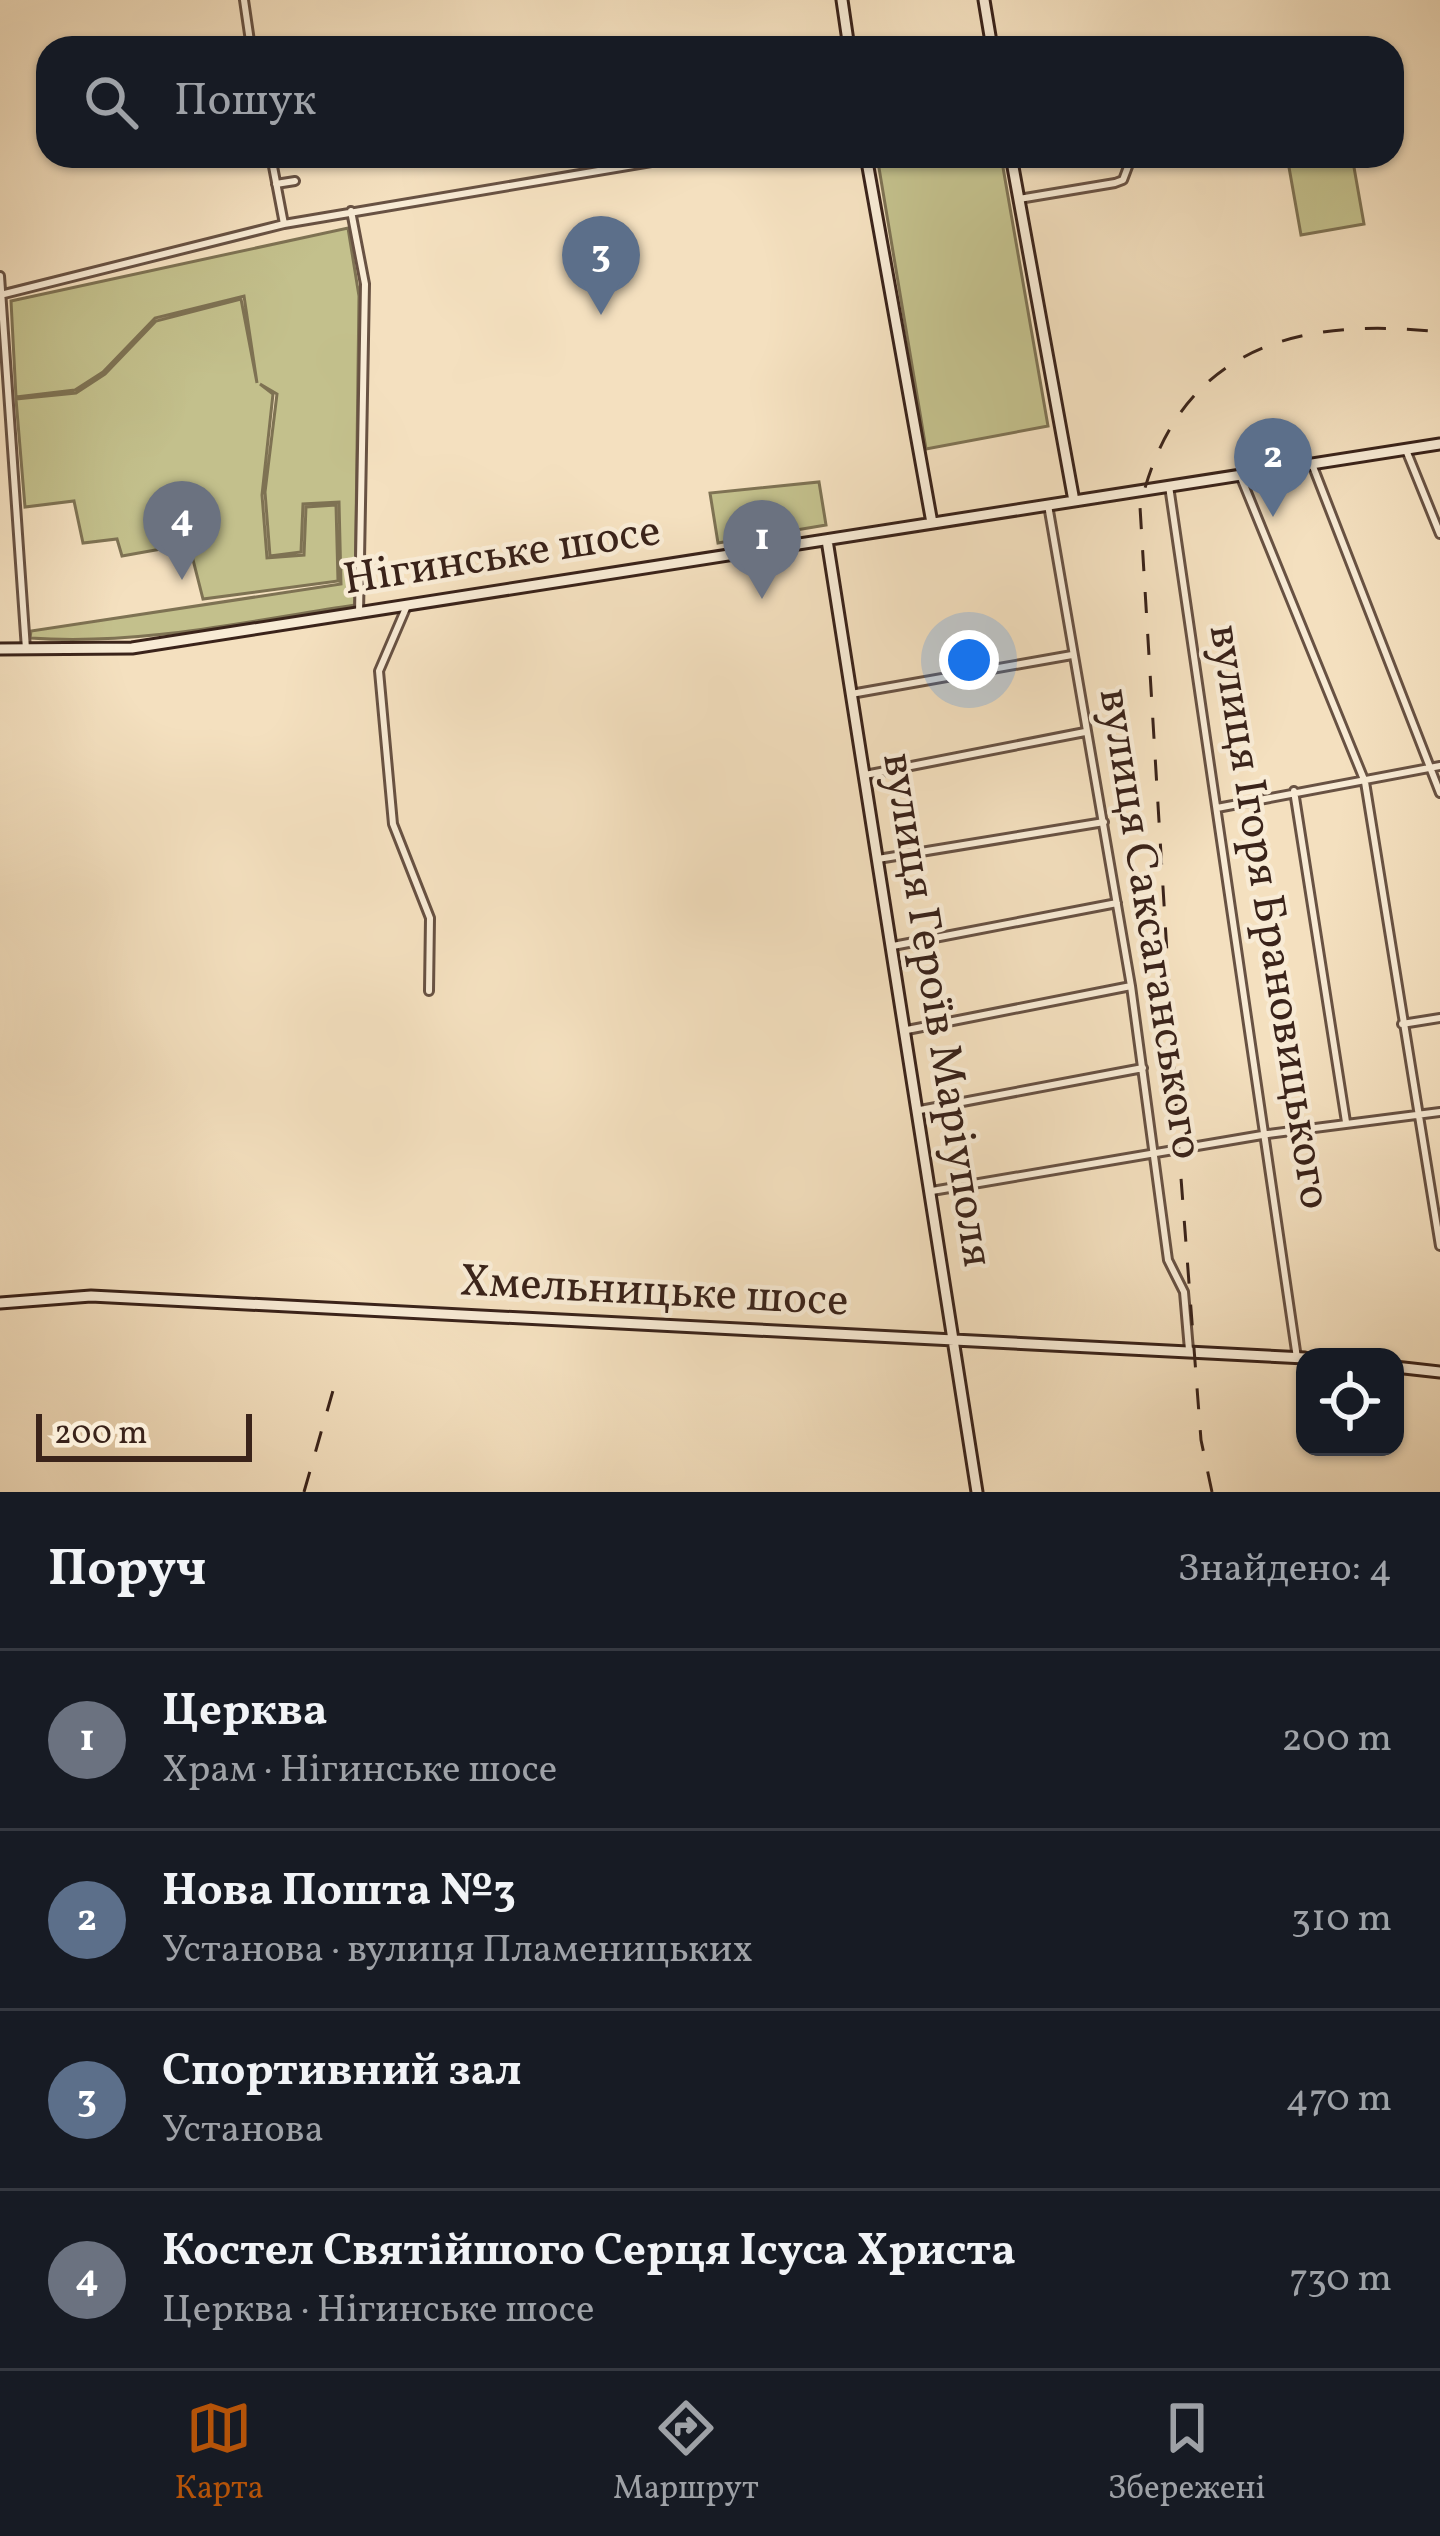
<!DOCTYPE html>
<html lang="uk">
<meta charset="utf-8">
<style>
:root{--surface:#171b24;--page:#20242c;--text:#f1f3f6;--muted:#9ea1a6;--line:#363941;--accent:#b45309}
body{margin:0;font-family:Vollkorn,serif;background:var(--page);color:var(--text)}
.controls{position:absolute;right:36px;bottom:36px;display:grid;overflow:hidden;border-radius:24px;box-shadow:0 3px 9px #0004}
.controls button{width:108px;height:108px;display:grid;place-items:center;padding:0;border:0;border-bottom:3px solid var(--line);background:var(--surface);color:var(--text);font:60px sans-serif}
.scale{position:absolute;left:36px;bottom:30px;width:216px;box-sizing:border-box;padding-left:12px;border:6px solid #3a231a;border-top:0;font-size:33px;line-height:42px;white-space:nowrap;color:#3a231a;-webkit-text-stroke:9px #f8ebd5;paint-order:stroke}
.you{position:absolute;left:969px;top:660px;width:42px;height:42px;margin:-30px;border:9px solid #fff;border-radius:50%;background:#1a73e8;box-shadow:0 0 0 18px #1a73e833}
.badge{display:grid;place-items:center;width:78px;height:78px;border-radius:50%;background:var(--accent);color:#fff;font-size:39px;font-weight:700}
.pin{position:absolute;translate:-50% -99px;filter:drop-shadow(0 3px 6px #0008)}
.pin::after{content:'';position:absolute;top:63px;width:42px;height:36px;background:inherit;clip-path:polygon(0 0,100% 0,50% 100%)}
.list{margin:0;padding:0;list-style:none}
h2{display:flex;justify-content:space-between;align-items:center;height:156px;margin:0;padding:0 48px;font-size:51px}
h2 small{font-size:39px;font-weight:400;color:var(--muted)}
.list li{display:grid;grid-template-columns:78px 1fr auto;gap:36px;align-items:center;box-sizing:border-box;height:180px;padding:0 48px;border-top:3px solid var(--line)}
.list b{display:block;font-size:45px;white-space:nowrap}
.list p{margin:0;font-size:39px;white-space:nowrap;color:var(--muted)}
.list em{font-size:39px;font-style:normal;color:var(--muted)}
.icon{flex:none;width:66px;height:66px;fill:none;stroke:currentColor;stroke-width:2;stroke-linecap:round;stroke-linejoin:round}
.map{position:relative;flex:none;width:1440px;height:1492px;overflow:hidden}
.search{position:absolute;background:var(--surface);box-shadow:0 3px 9px #0004;left:36px;right:36px;top:36px;height:132px;display:flex;align-items:center;gap:30px;box-sizing:border-box;padding:0 42px;border-radius:36px;color:var(--muted);font-size:45px}
.sheet{height:876px;background:var(--surface)}
nav{display:flex;justify-content:space-around;align-items:center;box-sizing:border-box;height:168px;border-top:3px solid var(--line);background:var(--surface);font-size:33px;color:var(--muted)}
nav a{display:grid;justify-items:center;gap:6px}
nav .on{color:var(--accent)}
.map>svg:first-child{display:block}
.green{fill:#c3c08c;stroke:#7e7253;stroke-width:3}
.lines{fill:none;stroke-linecap:round;stroke-linejoin:round}
.street-casing{stroke:#685243;stroke-width:12}
.secondary-casing{stroke:#3a231a;stroke-width:15}
.street{stroke:#f8ebd5;stroke-width:6}
.secondary{stroke:#f8ebd5;stroke-width:9}
.rail{stroke:#3a231a;stroke-width:3;stroke-dasharray:21 21;stroke-linecap:butt}
.labels{text-anchor:middle;dominant-baseline:central;stroke-width:9;stroke-linejoin:round;paint-order:stroke}
.street-label{font-size:45px;fill:#3a231a;stroke:#f8ebd5}
</style>
<div class="map">
<svg width="1440" height="1492" viewBox="0 0 1440 1492">
<rect width="100%" height="100%" fill="#f4e0bf"/>
<filter id="stains"><feTurbulence type="fractalNoise" baseFrequency=".00167" numOctaves="4"/><feColorMatrix values="0 0 0 0 .2 0 0 0 0 .09 0 0 0 0 .02 0 0 0 .5 -.17"/></filter>
<radialGradient id="worn" r=".72"><stop offset=".6" stop-color="#630" stop-opacity="0"/><stop offset="1" stop-color="#630" stop-opacity=".3"/></radialGradient>
<path class="green" d="M877 156H1001L1048 426 926 449Z
M1287 156H1352L1364 224 1301 235Z
M348 228 359 296 355 605C248 621 139 646 30 638L31 631 341 584 339 502 303 504 301 552 270 556 265 492 277 394 260 384 273 394 262 495 267 558 304 555 306 507 336 505 338 581 203 599 189 544 122 556 117 539 83 543 74 501 25 507 16 399 76 393 105 374 156 321 241 299 257 383 244 296 155 318 103 372 75 390 16 397 11 301Z
M819 482 826 525 718 543 710 493Z"/>
<g class="lines">
<g class="street-casing">
<path id="street" d="M244 0 251 48
M271 156 284 224
M276 184 295 181
M1019 199 1115 183 1123 180 1132 156
M351 211 365 284 359 614
M0 276 26 649
M0 295 284 224 687 156
M1406 450 1440 534
M1312 464 1440 793
M1240 475 1365 782 1440 1246
M1169 486 1297 1358
M1048 505 1131 986 1168 1260 1184 1292 1189 1350
M406 608 379 671 393 824 430 918 429 991
M851 694 1072 655
M865 775 1085 732
M1294 791 1346 1122
M1217 808 1440 766
M878 859 1104 822
M893 946 1117 903
M1402 1024 1440 1018
M907 1030 1131 986
M920 1110 1143 1068
M932 1191 1268 1134 1440 1112"/>
</g>
<g class="secondary-casing">
<path id="secondary" d="M842 0 849 48
M984 0 992 48
M866 156 932 523
M1011 156 1074 501
M827 540 977 1492
M0 649 132 648 1440 444
M0 1303 91 1296 1305 1358
M1395 1367 1440 1372"/>
</g>
<use href="#street" class="street"/>
<use href="#secondary" class="secondary"/>
<path class="rail" d="M304 1492 334 1387
M1212 1492 1201 1440 1179 1152 1140 507C1177 348 1296 316 1440 332"/>
</g>
<g class="labels">
<g class="street-label">
<text transform="translate(502 557) rotate(-9)">Нігинське шосе</text>
<text transform="translate(1268 917) rotate(81)">вулиця Ігоря Брановицького</text>
<text transform="translate(1149 924) rotate(81)">вулиця Саксаганського</text>
<text transform="translate(936 1010) rotate(81)">вулиця Героїв Маріуполя</text>
<text transform="translate(654 1293) rotate(3)">Хмельницьке шосе</text>
</g>
</g>
<rect width="100%" height="100%" filter="url(#stains)"/>
<rect width="100%" height="100%" fill="url(#worn)"/>
</svg>
<div class="controls">
<button><svg class="icon" aria-label="locate" viewBox="0 0 24 24"><circle cx="12" cy="12" r="6"/><path d="M12 2v4M12 18v4M2 12h4M18 12h4"/></svg></button>
</div>
<div class="scale">200 m</div>
<div class="you"></div>
<div class="pin badge" style="left:762px;top:599px;background:#6b7280">1</div>
<div class="pin badge" style="left:1273px;top:517px;background:#5c6f8a">2</div>
<div class="pin badge" style="left:601px;top:315px;background:#5c6f8a">3</div>
<div class="pin badge" style="left:182px;top:580px;background:#6b7280">4</div>
<div class="search"><svg class="icon" aria-label="search" viewBox="0 0 24 24"><circle cx="10" cy="10" r="6"/><path d="M15 15l6 6"/></svg>Пошук</div>
</div>
<section class="sheet">
<h2>Поруч<small>Знайдено: 4</small></h2>
<ul class="list">
<li><span class="badge" style="background:#6b7280">1</span><div><b>Церква</b><p>Храм · Нігинське шосе</p></div><em>200 m</em></li>
<li><span class="badge" style="background:#5c6f8a">2</span><div><b>Нова Пошта №3</b><p>Установа · вулиця Пламеницьких</p></div><em>310 m</em></li>
<li><span class="badge" style="background:#5c6f8a">3</span><div><b>Спортивний зал</b><p>Установа</p></div><em>470 m</em></li>
<li><span class="badge" style="background:#6b7280">4</span><div><b>Костел Святійшого Серця Ісуса Христа</b><p>Церква · Нігинське шосе</p></div><em>730 m</em></li>
</ul>
</section>
<nav>
<a class="on"><svg class="icon" aria-label="map" viewBox="0 0 24 24"><path d="M3 6l6-2 6 2 6-2v14l-6 2-6-2-6 2zM9 4v14M15 6v14"/></svg>Карта</a>
<a><svg class="icon" aria-label="directions" viewBox="0 0 24 24"><path d="M12 3l9 9-9 9-9-9zM9 14v-3h6M13 9l2 2-2 2"/></svg>Маршрут</a>
<a><svg class="icon" aria-label="saved" viewBox="0 0 24 24"><path d="M7 4h10v16l-5-4-5 4z"/></svg>Збережені</a>
</nav>
